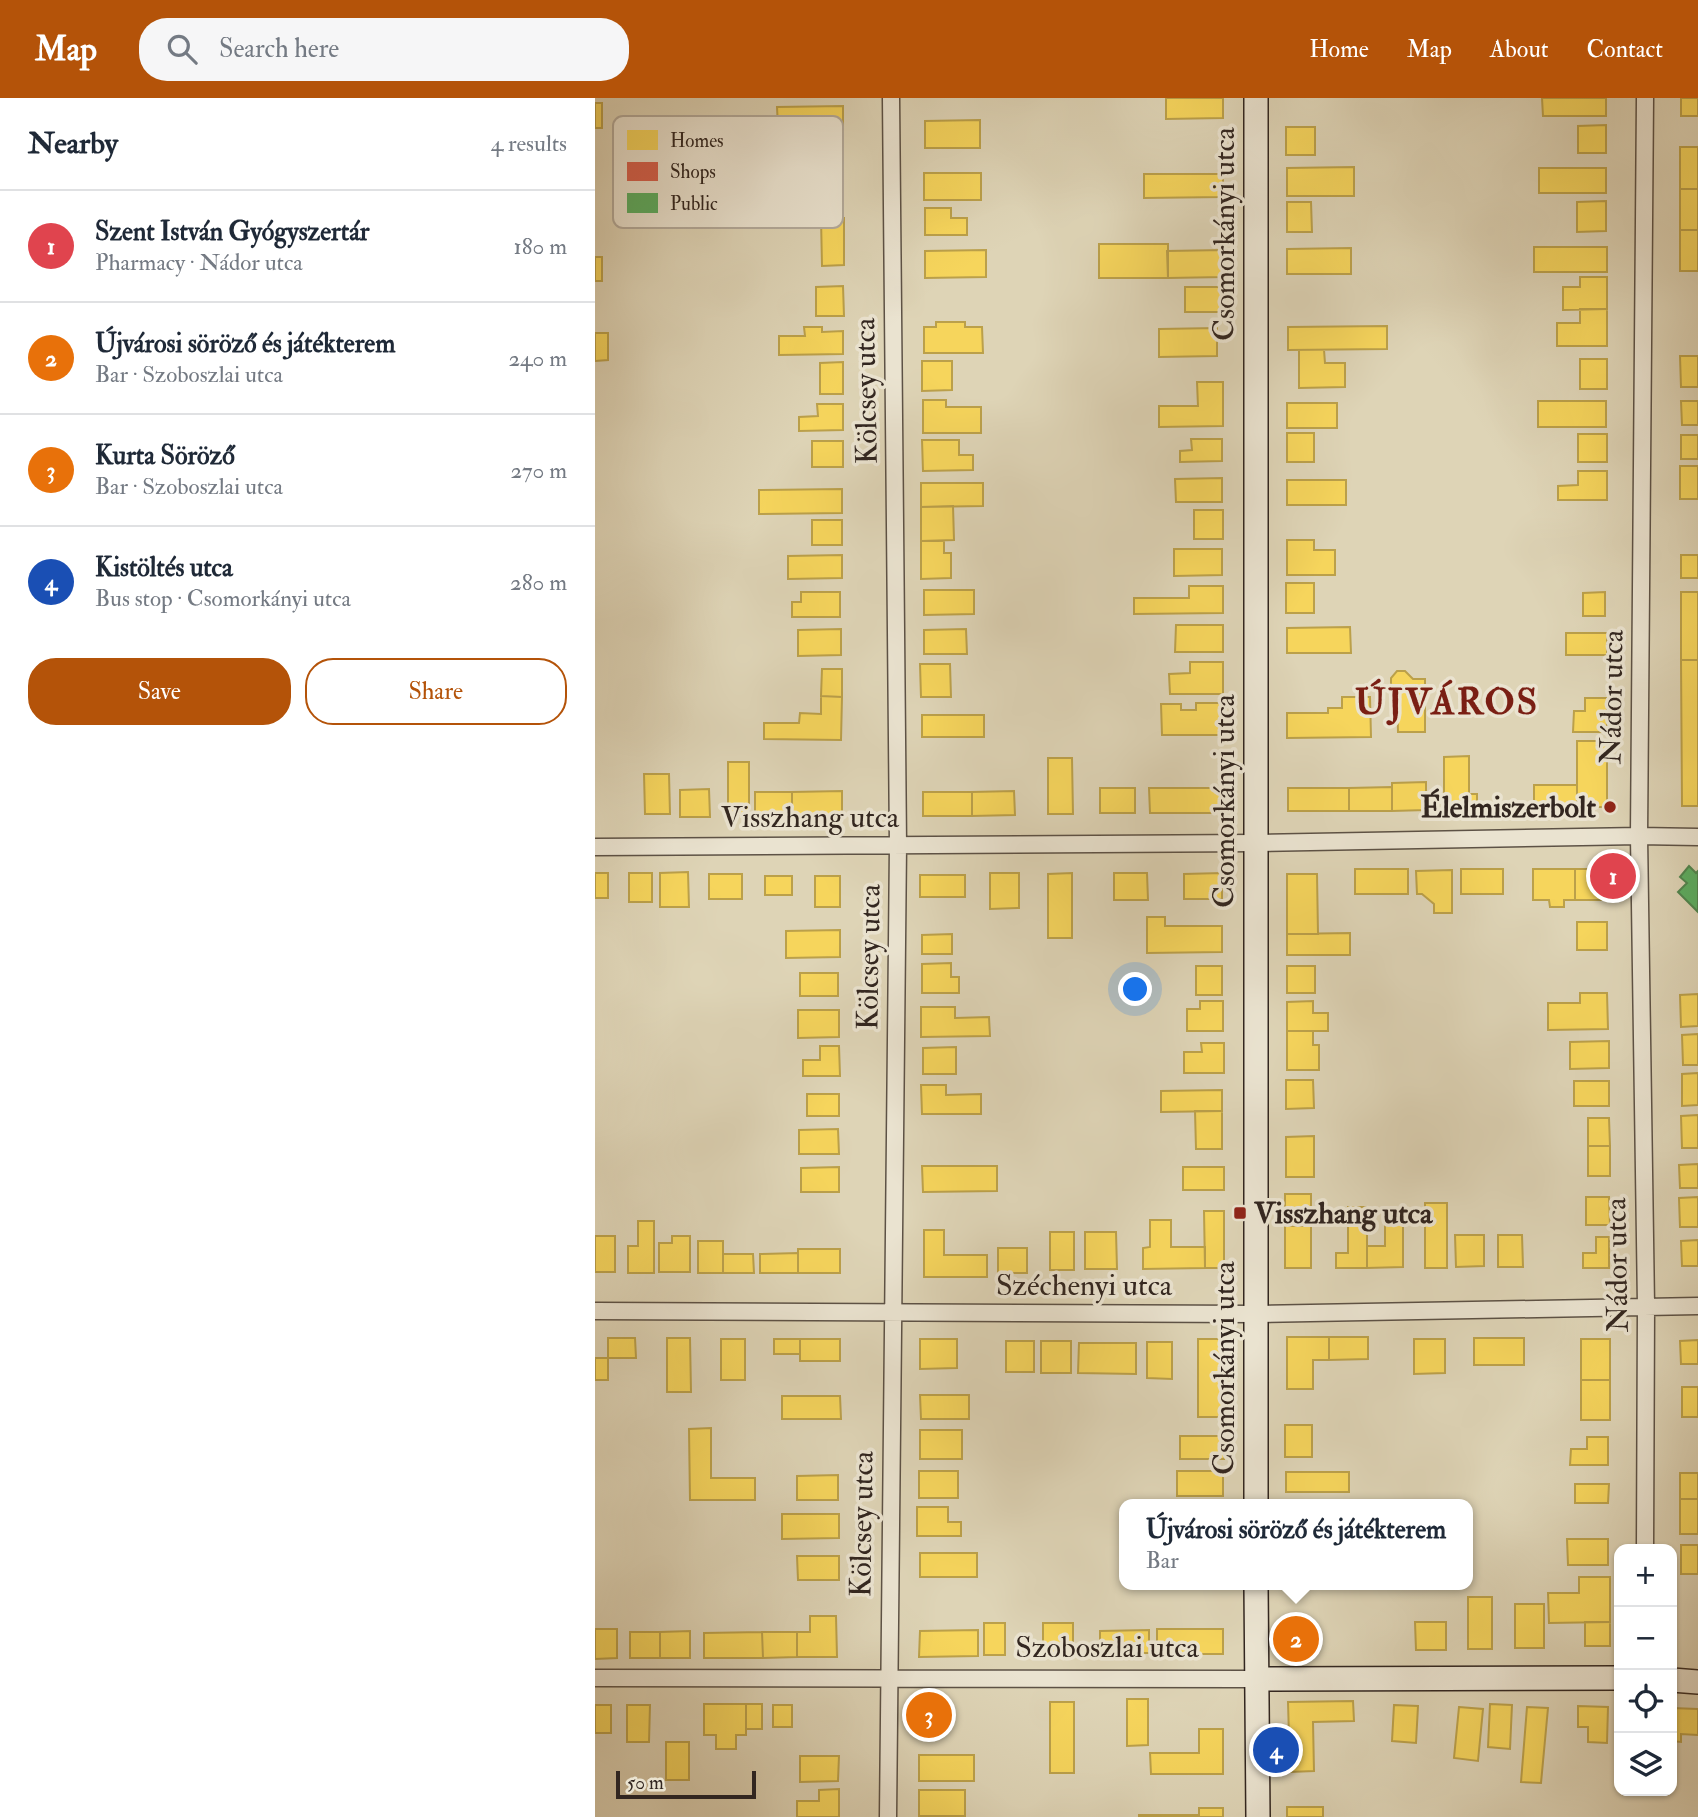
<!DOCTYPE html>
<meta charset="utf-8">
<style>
:root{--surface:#fff;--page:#f6f6f7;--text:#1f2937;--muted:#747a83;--line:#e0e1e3;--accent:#b45309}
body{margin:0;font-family:"IM FELL Double Pica",serif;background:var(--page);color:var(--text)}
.controls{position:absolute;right:21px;bottom:21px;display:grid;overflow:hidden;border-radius:14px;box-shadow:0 2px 5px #0004}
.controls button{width:63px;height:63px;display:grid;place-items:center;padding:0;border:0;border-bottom:2px solid var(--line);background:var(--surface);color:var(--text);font:35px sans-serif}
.scale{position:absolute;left:21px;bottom:18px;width:140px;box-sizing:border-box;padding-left:7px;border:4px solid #322620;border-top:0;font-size:19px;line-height:24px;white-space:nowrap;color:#322620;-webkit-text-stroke:5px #eae3d0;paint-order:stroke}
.you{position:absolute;left:541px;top:892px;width:24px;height:24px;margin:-18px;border:5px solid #fff;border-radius:50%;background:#1a73e8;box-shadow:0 0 0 10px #1a73e833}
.badge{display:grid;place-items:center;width:46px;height:46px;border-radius:50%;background:var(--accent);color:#fff;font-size:23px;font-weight:700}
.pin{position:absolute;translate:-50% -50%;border:4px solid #fff;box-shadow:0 2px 7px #0006}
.popup{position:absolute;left:524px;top:1401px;width:354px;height:91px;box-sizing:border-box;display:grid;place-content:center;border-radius:14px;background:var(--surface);filter:drop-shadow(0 2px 5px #0005);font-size:23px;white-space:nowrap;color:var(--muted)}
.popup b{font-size:26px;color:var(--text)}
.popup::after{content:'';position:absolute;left:50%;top:100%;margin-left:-14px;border:14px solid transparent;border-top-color:var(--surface)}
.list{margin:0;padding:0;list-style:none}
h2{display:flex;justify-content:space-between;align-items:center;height:91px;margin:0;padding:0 28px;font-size:30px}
h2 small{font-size:23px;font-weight:400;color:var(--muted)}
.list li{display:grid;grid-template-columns:46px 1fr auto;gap:21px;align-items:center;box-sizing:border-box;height:112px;padding:0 28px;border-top:2px solid var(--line)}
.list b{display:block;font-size:26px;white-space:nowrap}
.list p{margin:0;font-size:23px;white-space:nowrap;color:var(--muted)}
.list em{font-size:23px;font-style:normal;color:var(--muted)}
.actions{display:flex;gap:14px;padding:21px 28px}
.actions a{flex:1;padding:16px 0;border:2px solid var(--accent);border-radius:28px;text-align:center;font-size:24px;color:var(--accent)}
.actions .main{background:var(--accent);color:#fff}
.icon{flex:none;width:38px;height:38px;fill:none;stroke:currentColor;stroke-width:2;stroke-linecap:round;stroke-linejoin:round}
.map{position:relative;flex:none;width:1103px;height:1719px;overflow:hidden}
header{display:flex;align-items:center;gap:42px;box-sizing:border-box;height:98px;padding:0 35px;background:var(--accent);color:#fff}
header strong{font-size:33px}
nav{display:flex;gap:38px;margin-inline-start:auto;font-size:24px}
.search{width:490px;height:63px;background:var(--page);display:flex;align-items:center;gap:18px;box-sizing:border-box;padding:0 24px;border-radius:28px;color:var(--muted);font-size:26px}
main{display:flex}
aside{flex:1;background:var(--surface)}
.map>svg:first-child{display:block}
.homes{fill:#f6d55c;stroke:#bba04a;stroke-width:2}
.shops{fill:#d6604d;stroke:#a54f40;stroke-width:2}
.public{fill:#5aae61;stroke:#4e854e;stroke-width:2}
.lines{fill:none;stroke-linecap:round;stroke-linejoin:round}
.street-casing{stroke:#5d5246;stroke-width:19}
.secondary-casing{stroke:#322620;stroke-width:26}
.street{stroke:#eae3d0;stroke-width:16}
.secondary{stroke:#eae3d0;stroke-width:23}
.poi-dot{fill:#8f2418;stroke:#eae3d0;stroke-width:2.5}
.labels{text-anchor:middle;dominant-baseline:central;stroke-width:7;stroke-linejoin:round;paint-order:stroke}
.street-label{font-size:30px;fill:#322620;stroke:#eae3d0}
.poi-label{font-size:30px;font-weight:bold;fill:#322620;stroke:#eae3d0;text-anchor:end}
.district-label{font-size:37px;font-weight:bold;letter-spacing:2px;fill:#7a1f14;stroke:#eae3d0}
.key{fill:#eae3d0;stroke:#b3aa9b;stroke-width:2}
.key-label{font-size:19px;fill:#322620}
</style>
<header>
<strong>Map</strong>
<div class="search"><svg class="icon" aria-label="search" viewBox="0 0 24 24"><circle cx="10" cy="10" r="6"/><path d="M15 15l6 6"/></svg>Search here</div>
<nav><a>Home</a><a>Map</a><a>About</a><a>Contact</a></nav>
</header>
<main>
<aside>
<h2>Nearby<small>4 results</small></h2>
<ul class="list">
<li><span class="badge" style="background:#e0444e">1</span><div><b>Szent István Gyógyszertár</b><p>Pharmacy · Nádor utca</p></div><em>180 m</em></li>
<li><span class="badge" style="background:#e8710a">2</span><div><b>Újvárosi söröző és játékterem</b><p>Bar · Szoboszlai utca</p></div><em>240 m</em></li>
<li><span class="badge" style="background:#e8710a">3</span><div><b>Kurta Söröző</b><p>Bar · Szoboszlai utca</p></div><em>270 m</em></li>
<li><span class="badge" style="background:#1a4fb4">4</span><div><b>Kistöltés utca</b><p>Bus stop · Csomorkányi utca</p></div><em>280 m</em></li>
</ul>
<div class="actions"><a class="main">Save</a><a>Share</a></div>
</aside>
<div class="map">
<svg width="1103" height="1719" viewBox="0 0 1103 1719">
<rect width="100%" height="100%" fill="#ded4b6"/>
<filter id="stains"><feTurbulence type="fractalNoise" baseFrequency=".00286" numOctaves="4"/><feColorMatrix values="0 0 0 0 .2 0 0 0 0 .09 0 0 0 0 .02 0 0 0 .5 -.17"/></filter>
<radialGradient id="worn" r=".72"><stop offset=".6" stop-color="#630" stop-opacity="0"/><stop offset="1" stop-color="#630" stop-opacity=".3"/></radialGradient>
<path class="homes" d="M571 0H628V20L571 21Z
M947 0H1011V18H948Z
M1086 0H1103V18H1086Z
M0 5H7V30H0Z
M248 8V29L183 30 182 9Z
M385 22V50H330V23Z
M1011 27V55H983V28Z
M691 29H720V57H691Z
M248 38V67L206 68 205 56H218V39Z
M1085 49H1103V91H1085Z
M759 69V98H692V70Z
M944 70H1011V95H944Z
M329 75H386V102H329Z
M549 76H628V99L549 100Z
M248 80V104L187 105V81Z
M1085 91H1103V132H1085Z
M1011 103V133L982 134V104Z
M692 104H716L717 134H692Z
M330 110H356V120H372V137H330Z
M226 120H249V167L227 168Z
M1085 132H1103V173H1085Z
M504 146H573V180H504Z
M939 149H1012V174H939Z
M756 150V176H692V151Z
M391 152V179L330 180V153Z
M629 152V179L573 180 572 153Z
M0 159H7V183H0Z
M985 179H1012V211L968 212V189H985Z
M248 188 249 218H221V189Z
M590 189H629V214H590Z
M985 211H1012V248H962V225H985Z
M341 224H370V229H387L388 255H329V229H341Z
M792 228V251L693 252V229Z
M209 229H227V234L248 233V256L184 257V238H210Z
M622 230V258L564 259V231Z
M0 235H13V262L0 263Z
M704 252H729L730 265H750V289L704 290Z
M1085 258H1103V289H1086Z
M985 261H1012V291H985Z
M327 263H357V292L327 293Z
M248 264V296H225V265Z
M602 284H628V328L564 329V308H603Z
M328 302H351V309H386V335H328Z
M943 303H1011V329H943Z
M1086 303H1103V327H1087Z
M692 305H742V330H692Z
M222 306H248V332L204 333V319L223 318Z
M692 335H719V364H692Z
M983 336H1012V364H983Z
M1086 337H1103V361H1086Z
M596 341H627V363L585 364V353L597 352Z
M327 342H364V357H378V372L328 373Z
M217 343H248V369H217Z
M1085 368H1103V401H1085Z
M983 373H1012V402H963V388L983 387Z
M627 380V404H581L580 381Z
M692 382H751V407H692Z
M326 385H388V408L326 409Z
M247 391V415L164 416V392Z
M358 408 359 442 326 443V409Z
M599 412H628V441H599Z
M217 422H247V447H217Z
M692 442H719V452H740V477H692Z
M326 443H349V455H356V480L326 481Z
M579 451H627V477L579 478Z
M247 457V480L193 481V458Z
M1086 457H1103V480H1086Z
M691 485H719V515H691Z
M594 488H628V515L539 516V500H594Z
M329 492H379V516L329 517Z
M206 494H245V519H197V504H206Z
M1010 494V518H988V495Z
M1086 494H1103V562H1086Z
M581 527H628V554H580Z
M755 529 756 555H692V530Z
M246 531V557L203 558V532Z
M371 531 372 556H329V532Z
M971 535H1012V557H971Z
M1086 562H1103V708H1087Z
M595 564H628V596H575L574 576 595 575Z
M325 566H355L356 599H326Z
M227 571H247V599L226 598Z
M802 573H810L818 581H830V634H803L802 592H796V580Z
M226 598 247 599 246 642 169 641V625H204L205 615 226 616Z
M747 599H775L776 639 692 640V615H733V610H747Z
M990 600H1012V634H978L979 613H990Z
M601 605H628L629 637H567L566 606H586V612H601Z
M327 617H389V639H327Z
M982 643H1012V709H982Z
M874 658V696H882V712H849V659Z
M453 660H477L478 716H453Z
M133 664H154V717H133Z
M49 676H74L75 716H50Z
M831 684V712L797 713V685Z
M939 687H982V709H939Z
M797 689V713H754V690Z
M505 690H540V715H505Z
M554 690H627V715H555Z
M693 690H754V713H693Z
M114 691 115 719H85V692Z
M247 693V718H197V694Z
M419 693 420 717 377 718V694Z
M160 694H197V718L160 719Z
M328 694H377V718H328Z
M760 771H813V796H760Z
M866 771H908V796H866Z
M938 771H980V802H969V809H955L954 802H938Z
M980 771H1002L1015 779V802H980Z
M857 772V815H839V806L827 796H822L821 773Z
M93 774 94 809H65V775Z
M0 775H13V800H0Z
M34 775H57V804H34Z
M395 775H424V810L395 811Z
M477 775V840H453V776Z
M519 775H552L553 802H519Z
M627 775V801H589V776Z
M114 776H147V801H114Z
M692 776H722L723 836H692Z
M325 777H370V799H325Z
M170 778H197V797H170Z
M220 778H245V809H220Z
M552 819H570V828H627V854L552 855Z
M982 824H1012V852H982Z
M245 832V859L191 860V833Z
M755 835V857H692V836Z
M357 836V856H327V837Z
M356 865V879H364V895H327V866Z
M601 868H627V897H601Z
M692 868H720V895H692Z
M205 875H243V898H205Z
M985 895H1012L1013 931 953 932V905H985Z
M1103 896V928L1086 929 1085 897Z
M605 903H628V933H592V911H605Z
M718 903V915H733V933H692V904Z
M326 909H360V920L394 919 395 938 326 939Z
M203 912H244V939L203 940Z
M692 933H718V947H724V972H692Z
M1103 936V967H1088L1087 937Z
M1014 943V970L975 971V944Z
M606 945H629V975H589V954H607Z
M225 948H244L245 978H208V962H225Z
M361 949V976H328V950Z
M1103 975V1007L1087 1008V976Z
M691 982H718L719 1010 691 1011Z
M979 983H1014V1008H979Z
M326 987H351V997L386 996V1016H327Z
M627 992V1013L566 1014V993Z
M212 996H244V1018H212Z
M600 1013H627V1051H601Z
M1103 1017V1050H1087L1086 1018Z
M993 1020H1014L1015 1048H993Z
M243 1031 244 1056H204V1032Z
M719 1038V1079H691V1039Z
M993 1048H1015V1078H993Z
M1103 1066V1090H1085L1084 1067Z
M327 1068H402V1093L328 1094Z
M244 1069V1094H206V1070Z
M588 1069H629V1092H588Z
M690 1096H716V1128H690Z
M991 1099H1014L1015 1127H991Z
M1103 1099V1129H1085L1084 1100Z
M830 1105H852V1170H830Z
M753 1109H772V1170H741V1155H753Z
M609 1113H629V1170H610Z
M555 1122H576V1149H610V1170L548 1171V1150L555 1149Z
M43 1123H59V1175H33V1148H43Z
M790 1124H808V1169L772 1170V1148H790Z
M690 1128H716V1170H690Z
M329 1132H349V1157H392V1179H329Z
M455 1134H479V1172H455Z
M490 1134H521L522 1171H490Z
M860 1137H889V1168L861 1169Z
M903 1137H927L928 1169H903Z
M0 1138H20V1174H0Z
M77 1138H95V1174H64V1145H77Z
M1001 1139H1014V1170H988V1155H1001Z
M1103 1142V1168H1087L1086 1143Z
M103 1143H128V1175H103Z
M403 1150H432V1175H403Z
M203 1151H245V1175H203Z
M203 1155V1175H165V1156Z
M128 1156H158L159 1175H128Z
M692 1239H734V1262H718V1291H692Z
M734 1239H773V1261L734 1262Z
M13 1240H40L41 1260H13Z
M72 1240H95L96 1294H72Z
M879 1240H929V1267H879Z
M126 1241H150V1282H126Z
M179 1241H205V1256H179Z
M205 1241H245V1263H205Z
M325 1241H362V1270L325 1271Z
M603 1241H623L629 1245V1319H603Z
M819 1241H850V1275L819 1276Z
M986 1241H1015V1282H986Z
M1103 1242V1266H1086L1085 1243Z
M411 1243H439V1274H411Z
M446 1243H476V1275H446Z
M552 1244H577V1281L552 1280Z
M484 1245H541V1276L483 1275Z
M0 1260H13V1282H0Z
M986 1282H1015V1322H986Z
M1087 1289H1103V1319H1087Z
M325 1297H374V1321H326Z
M187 1298H245L246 1321H187Z
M690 1327H717V1359H690Z
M116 1330V1380H160V1402H95L94 1331Z
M325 1332H367V1361H325Z
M585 1338H629V1361H585Z
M992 1339H1013V1367H975L976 1351H992Z
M324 1373H363V1400H324Z
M582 1373H628V1398H582Z
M691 1374H754V1394H691Z
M1085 1375H1103V1401H1085Z
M243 1377V1402H202V1378Z
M980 1386H1014L1013 1405H980Z
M1085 1401H1103V1436H1085Z
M322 1409H353V1424H366V1438H322Z
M187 1416H244V1440L187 1441Z
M972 1441H1013V1467H973Z
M1086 1447H1103V1476H1086Z
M325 1455H382V1479H325Z
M202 1458H244V1482H203Z
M984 1479H1015V1524L954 1525 953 1495H984Z
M873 1499H897V1551H873Z
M920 1506H949V1550H920Z
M215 1518H241L242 1559H202V1534H215Z
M820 1524H851V1552H821Z
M990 1524H1015V1548H990Z
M389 1525H410V1557H389Z
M448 1525H478V1559H448Z
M0 1531H22V1560L0 1561Z
M562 1531H628V1556H562Z
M383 1532V1558L324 1559 325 1533Z
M554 1532V1555H505V1533Z
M95 1533V1560H65V1534Z
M35 1534H65V1560H35Z
M167 1534H202V1559L168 1560Z
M167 1534 168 1560H109V1535Z
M532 1601H553V1647L532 1648Z
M758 1603 759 1623 718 1624 719 1673 695 1674 693 1604Z
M455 1604H479V1675H455Z
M109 1606H151V1637H141V1651H121V1637H109Z
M151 1606H167V1631H151Z
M895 1606 917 1607 915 1651 893 1649Z
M0 1607H16V1635H0Z
M32 1607H55L54 1644H32Z
M178 1607H197V1629H178Z
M799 1607 823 1608 821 1645 797 1643Z
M983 1608 1013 1609 1012 1645 993 1644V1629H983Z
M864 1609 888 1611 883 1663 859 1660Z
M932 1609 953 1610 946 1685 926 1684Z
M1077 1610 1103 1611V1637L1086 1636V1644L1077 1643Z
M604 1631H628V1676H556L555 1655H604Z
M71 1644H94V1682H71Z
M324 1657H379V1683H324Z
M205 1658H244L243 1683 205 1684Z
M244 1691V1719H202V1703H224V1692Z
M324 1692H370V1718H324Z
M692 1709H728V1719H692Z
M604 1710H628V1719H544V1717H604Z"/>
<path class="shops" d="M324 1606H342V1626H324Z"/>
<path class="public" d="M1094 768 1101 775 1103 773V814L1083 794 1092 785 1085 779Z"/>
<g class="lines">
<g class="street-casing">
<path id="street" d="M0 749 661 745 1044 738 1103 739
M0 1213 661 1216 1103 1208
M1050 1451 1051 1208 1044 738 1050 0
M0 1580 661 1581
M293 1719 303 747 296 0"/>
</g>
<g class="secondary-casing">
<path id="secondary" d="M661 1406V0
M661 1487 663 1719
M661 1581 1024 1580
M1077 1582 1103 1584"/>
</g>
<use href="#street" class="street"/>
<use href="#secondary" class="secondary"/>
</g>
<g class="poi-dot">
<circle cx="1015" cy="709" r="7"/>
<rect x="638" y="1108" width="14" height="14" rx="3.5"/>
</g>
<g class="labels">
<g class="street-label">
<text transform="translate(629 136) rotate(-90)">Csomorkányi utca</text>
<text transform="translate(271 293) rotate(-91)">Kölcsey utca</text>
<text transform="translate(1017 599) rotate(-89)">Nádor utca</text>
<text transform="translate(629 703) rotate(-90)">Csomorkányi utca</text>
<text x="215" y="719">Visszhang utca</text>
<text transform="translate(274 859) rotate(-89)">Kölcsey utca</text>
<text transform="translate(1022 1167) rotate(-91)">Nádor utca</text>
<text x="489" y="1187">Széchenyi utca</text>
<text transform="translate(629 1270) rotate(-90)">Csomorkányi utca</text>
<text transform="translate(267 1426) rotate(-89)">Kölcsey utca</text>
<text x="512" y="1549">Szoboszlai utca</text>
</g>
<g class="poi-label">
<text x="1001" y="709">Élelmiszerbolt</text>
<text x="659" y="1115" text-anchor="start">Visszhang utca</text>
</g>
<g class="district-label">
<text x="852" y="604">ÚJVÁROS</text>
</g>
</g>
<rect x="18" y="18" width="230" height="112" rx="10" class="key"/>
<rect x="32" y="32" width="31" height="20" fill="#f6d55c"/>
<rect x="32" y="64" width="31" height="19" fill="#d6604d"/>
<rect x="32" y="95" width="31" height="20" fill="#5aae61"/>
<g class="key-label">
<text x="75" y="49">Homes</text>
<text x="75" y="80">Shops</text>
<text x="75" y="112">Public</text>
</g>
<rect width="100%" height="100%" filter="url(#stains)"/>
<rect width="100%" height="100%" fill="url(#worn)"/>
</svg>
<div class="controls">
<button>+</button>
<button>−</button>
<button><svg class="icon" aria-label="locate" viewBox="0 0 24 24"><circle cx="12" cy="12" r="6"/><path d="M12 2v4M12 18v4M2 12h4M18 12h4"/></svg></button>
<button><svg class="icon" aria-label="layers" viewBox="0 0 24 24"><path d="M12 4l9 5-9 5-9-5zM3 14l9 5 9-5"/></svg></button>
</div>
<div class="scale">50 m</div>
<div class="you"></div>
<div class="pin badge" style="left:1018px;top:778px;background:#e0444e">1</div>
<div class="pin badge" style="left:701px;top:1541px;background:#e8710a">2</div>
<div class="popup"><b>Újvárosi söröző és játékterem</b>Bar</div>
<div class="pin badge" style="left:334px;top:1617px;background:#e8710a">3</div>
<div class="pin badge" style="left:681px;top:1652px;background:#1a4fb4">4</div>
</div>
</main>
